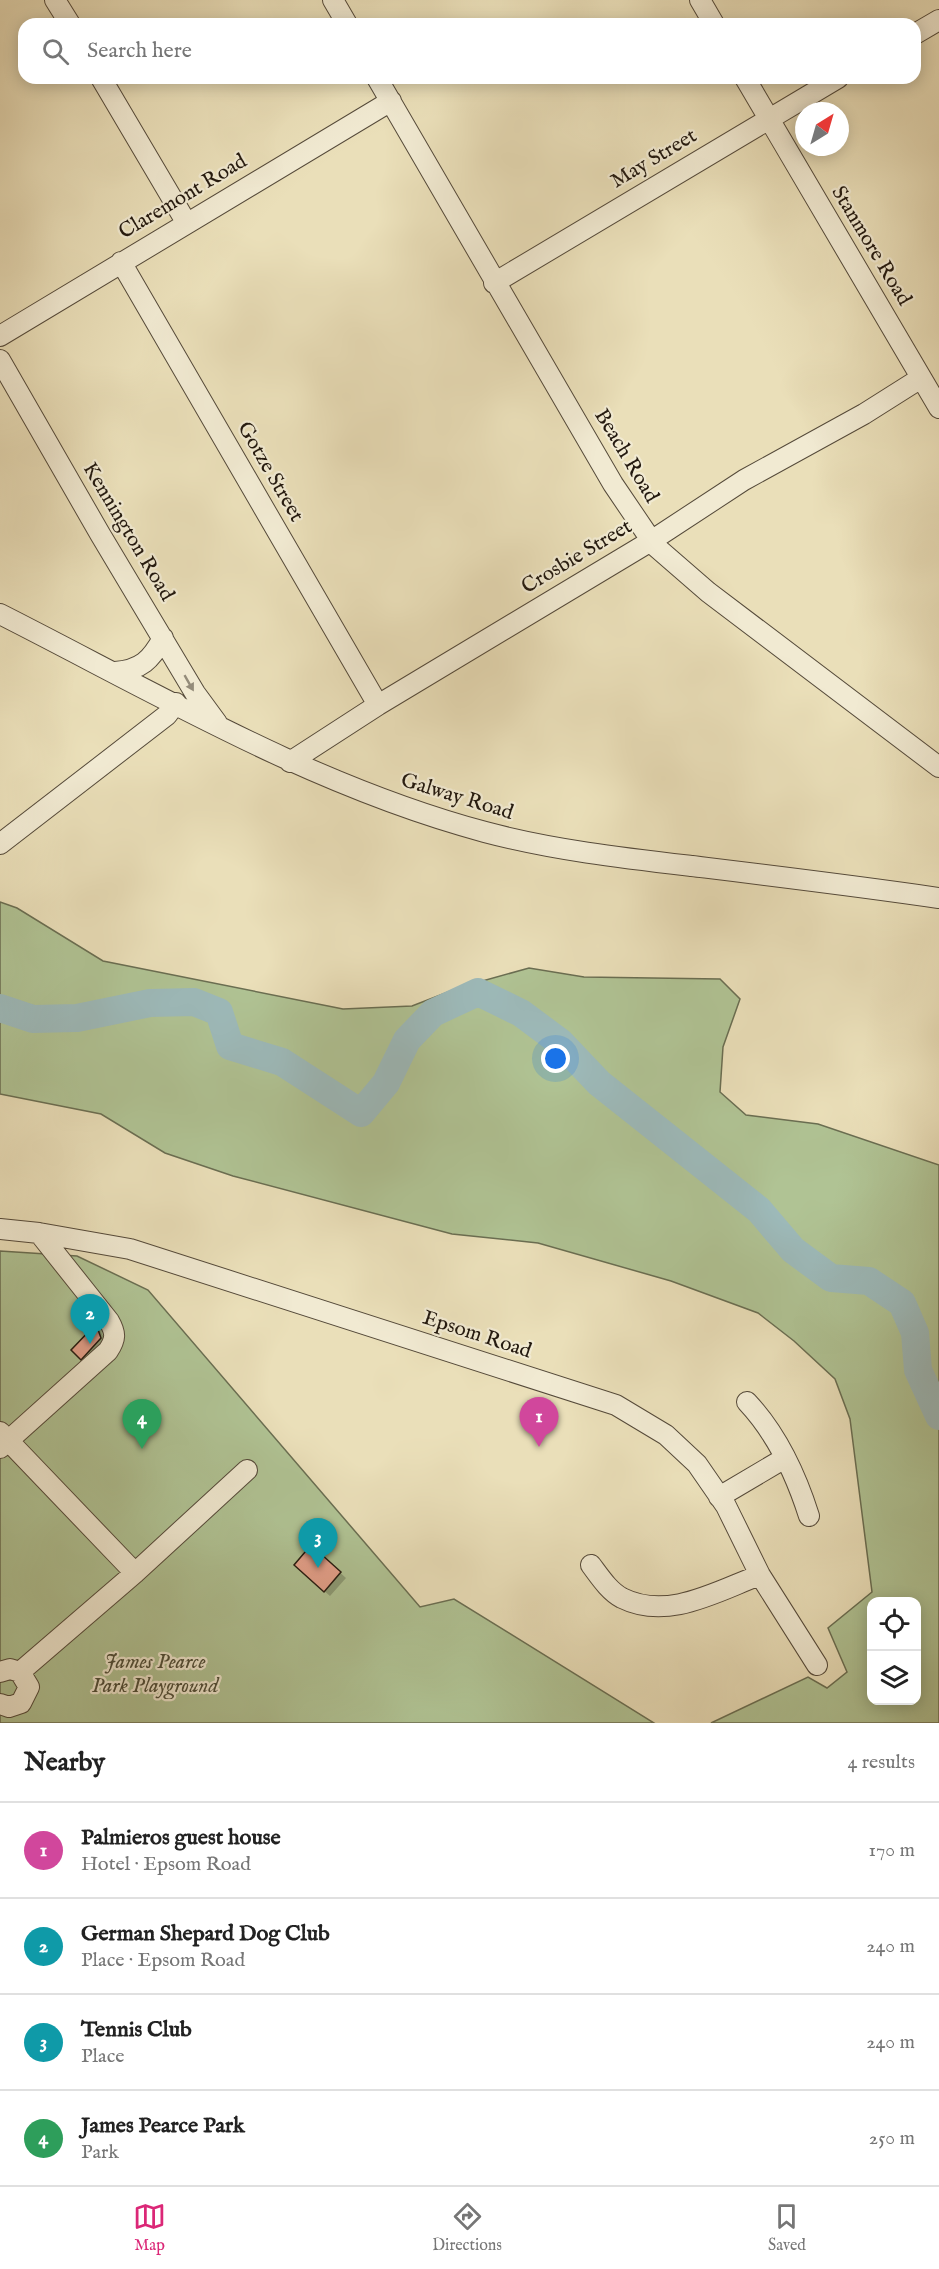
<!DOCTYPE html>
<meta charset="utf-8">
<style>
:root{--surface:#fff;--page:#f2f2f2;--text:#222;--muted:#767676;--line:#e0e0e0;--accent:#db2777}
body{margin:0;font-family:"IM FELL English",serif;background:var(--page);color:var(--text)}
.controls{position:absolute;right:18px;bottom:18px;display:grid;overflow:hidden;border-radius:12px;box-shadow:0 3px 15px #0003}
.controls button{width:54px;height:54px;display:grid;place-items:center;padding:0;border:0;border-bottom:2px solid var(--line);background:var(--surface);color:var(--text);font:30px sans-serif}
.compass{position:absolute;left:795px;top:102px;width:54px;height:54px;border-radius:50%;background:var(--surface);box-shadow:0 3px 15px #0003;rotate:37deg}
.you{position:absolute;left:556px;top:1059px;width:21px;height:21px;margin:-15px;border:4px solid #fff;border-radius:50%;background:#1a73e8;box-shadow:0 0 0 9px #1a73e833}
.badge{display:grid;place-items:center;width:39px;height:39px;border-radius:50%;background:var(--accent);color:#fff;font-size:20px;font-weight:700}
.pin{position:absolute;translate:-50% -50px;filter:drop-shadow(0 2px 3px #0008)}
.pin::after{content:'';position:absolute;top:32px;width:21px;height:18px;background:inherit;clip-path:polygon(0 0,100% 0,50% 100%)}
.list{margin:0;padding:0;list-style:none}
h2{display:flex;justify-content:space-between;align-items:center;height:78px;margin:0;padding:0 24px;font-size:26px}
h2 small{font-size:20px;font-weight:400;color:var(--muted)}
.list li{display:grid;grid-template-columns:39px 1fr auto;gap:18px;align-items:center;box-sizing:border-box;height:96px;padding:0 24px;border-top:2px solid var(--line)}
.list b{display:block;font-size:22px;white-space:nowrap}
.list p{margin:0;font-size:20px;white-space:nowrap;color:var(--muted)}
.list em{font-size:20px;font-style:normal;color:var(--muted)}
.icon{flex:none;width:33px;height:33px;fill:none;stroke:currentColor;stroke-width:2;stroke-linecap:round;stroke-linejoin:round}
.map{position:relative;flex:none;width:939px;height:1723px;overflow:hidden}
.search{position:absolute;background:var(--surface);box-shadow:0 3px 15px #0003;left:18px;right:18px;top:18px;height:66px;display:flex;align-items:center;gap:15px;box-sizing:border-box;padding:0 21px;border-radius:18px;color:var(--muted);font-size:22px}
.sheet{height:462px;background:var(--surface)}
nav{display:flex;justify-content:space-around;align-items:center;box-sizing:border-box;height:84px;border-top:2px solid var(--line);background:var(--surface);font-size:16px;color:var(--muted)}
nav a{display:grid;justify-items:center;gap:3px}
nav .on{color:var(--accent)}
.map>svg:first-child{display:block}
.green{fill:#b0c394;stroke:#6a6e52;stroke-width:1.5;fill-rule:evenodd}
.shadow{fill:#0003}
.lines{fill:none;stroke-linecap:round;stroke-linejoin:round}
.river{stroke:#9dbaba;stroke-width:28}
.building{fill:#e7a28d;stroke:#23190f;stroke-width:1.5}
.minor-casing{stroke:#554a3a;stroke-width:22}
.minor{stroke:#f1ead2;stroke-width:20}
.oneway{fill:#948c7a}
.labels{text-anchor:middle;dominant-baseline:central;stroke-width:4.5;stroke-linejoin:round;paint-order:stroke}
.street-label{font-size:21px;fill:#23190f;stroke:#f1ead2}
.park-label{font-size:21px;font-style:italic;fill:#4d4c37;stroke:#f1ead2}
</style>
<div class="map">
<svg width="939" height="1723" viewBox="0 0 939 1723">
<rect width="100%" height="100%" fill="#eadfb9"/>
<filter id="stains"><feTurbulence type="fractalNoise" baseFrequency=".00333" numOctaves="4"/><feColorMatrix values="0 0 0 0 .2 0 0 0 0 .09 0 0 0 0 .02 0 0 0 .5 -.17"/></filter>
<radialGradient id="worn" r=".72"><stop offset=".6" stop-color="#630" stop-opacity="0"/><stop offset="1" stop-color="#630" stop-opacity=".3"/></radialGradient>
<path class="green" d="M0 902 17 908 103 961 343 1009 412 1006 461 987 529 968 584 977 720 979 740 999 723 1047 720 1092 746 1115 818 1124 939 1165V1723H711L808 1677 827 1688 847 1672 828 1628 872 1592 850 1419 835 1379 794 1341 758 1313 671 1281 538 1243 452 1234 233 1176 165 1153 101 1114 0 1094ZM872 1602H916V1700H872Z
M0 1251 77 1256 148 1290 420 1607 454 1599 654 1723H0Z"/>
<path class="shadow" d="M96 1326 107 1341 87 1364 73 1350Z
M312 1547 346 1578 330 1596 301 1571Z"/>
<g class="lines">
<path class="river" d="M0 1008 33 1019 77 1018 150 1003 194 1002 219 1012 230 1046 282 1062 361 1113 386 1083 407 1040 433 1013 478 992 521 1013 560 1042 599 1083 759 1210 793 1250 831 1278 869 1281 902 1303 915 1333 918 1370 939 1416"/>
</g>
<path class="building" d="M96 1324 101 1338 81 1360 71 1350Z
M311 1545 341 1572 324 1592 294 1565Z"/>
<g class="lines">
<g class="minor-casing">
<path id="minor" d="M55 0 70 24
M333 0 347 24
M700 0 714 24
M915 34 939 20
M101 78 186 222
M377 78 613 484 655 546 708 592 939 767
M745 78 939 408
M121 262 378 705
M494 283 838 78
M0 336 391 101
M0 360 100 534 195 693 217 723
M0 614C158 694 313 786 485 832 553 850 623 858 692 866 774 876 857 886 939 898
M115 672C141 670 151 660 163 638
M290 762 378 705 651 541 744 480 864 414 921 378
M0 844 167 715 176 703
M0 1229 39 1233 130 1249 616 1405 666 1435 697 1464 726 1506 760 1575 817 1665
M747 1402C777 1434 796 1475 809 1516
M0 1432 135 1573
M0 1448 108 1351C116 1339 116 1333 109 1321L39 1233
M719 1497 785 1458
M591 1565C600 1577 609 1591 622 1598 668 1621 717 1591 760 1575
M0 1672 10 1669 20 1672 29 1687 21 1703 9 1707 0 1704
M20 1672 135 1573 247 1470"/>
</g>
<use href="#minor" class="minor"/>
</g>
<defs><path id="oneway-solid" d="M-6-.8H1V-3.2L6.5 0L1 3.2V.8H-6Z" transform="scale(1.5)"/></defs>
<use class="oneway" href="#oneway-solid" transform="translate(189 683) rotate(60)"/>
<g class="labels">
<g class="street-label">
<text transform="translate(654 159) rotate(-31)">May Street</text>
<text transform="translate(183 197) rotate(-31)">Claremont Road</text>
<text transform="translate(871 246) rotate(59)">Stanmore Road</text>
<text transform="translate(626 456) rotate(59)">Beach Road</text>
<text transform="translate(270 472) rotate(60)">Gotze Street</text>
<text transform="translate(128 532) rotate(59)">Kennington Road</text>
<text transform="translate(577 557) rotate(-31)">Crosbie Street</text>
<text transform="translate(457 797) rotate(17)">Galway Road</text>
<text transform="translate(477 1335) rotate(18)">Epsom Road</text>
</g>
<g class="park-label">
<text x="155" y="1662">James Pearce<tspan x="155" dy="24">Park Playground</tspan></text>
</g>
</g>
<rect width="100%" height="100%" filter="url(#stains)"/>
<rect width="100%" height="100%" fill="url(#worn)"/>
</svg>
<div class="controls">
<button><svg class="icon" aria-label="locate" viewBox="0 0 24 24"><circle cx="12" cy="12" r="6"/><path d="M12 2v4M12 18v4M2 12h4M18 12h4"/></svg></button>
<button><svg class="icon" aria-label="layers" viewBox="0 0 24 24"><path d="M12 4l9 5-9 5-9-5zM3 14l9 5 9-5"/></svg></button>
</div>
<svg class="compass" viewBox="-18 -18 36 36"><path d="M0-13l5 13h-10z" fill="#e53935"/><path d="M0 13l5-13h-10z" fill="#767676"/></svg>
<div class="you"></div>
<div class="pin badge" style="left:539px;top:1447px;background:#d1479c">1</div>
<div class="pin badge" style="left:90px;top:1344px;background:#0f9aa8">2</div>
<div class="pin badge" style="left:318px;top:1568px;background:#0f9aa8">3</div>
<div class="pin badge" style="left:142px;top:1449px;background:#2e9e5b">4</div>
<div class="search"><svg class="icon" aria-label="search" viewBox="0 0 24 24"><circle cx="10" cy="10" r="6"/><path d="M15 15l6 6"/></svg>Search here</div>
</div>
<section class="sheet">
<h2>Nearby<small>4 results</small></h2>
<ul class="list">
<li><span class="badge" style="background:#d1479c">1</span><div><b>Palmieros guest house</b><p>Hotel · Epsom Road</p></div><em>170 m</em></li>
<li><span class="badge" style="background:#0f9aa8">2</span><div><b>German Shepard Dog Club</b><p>Place · Epsom Road</p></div><em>240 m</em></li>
<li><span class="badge" style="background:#0f9aa8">3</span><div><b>Tennis Club</b><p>Place</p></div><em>240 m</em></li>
<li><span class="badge" style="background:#2e9e5b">4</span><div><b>James Pearce Park</b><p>Park</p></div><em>250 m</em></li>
</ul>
</section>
<nav>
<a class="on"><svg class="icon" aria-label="map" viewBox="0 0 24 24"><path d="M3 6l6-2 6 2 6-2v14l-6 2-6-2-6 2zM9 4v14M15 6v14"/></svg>Map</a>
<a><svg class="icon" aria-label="directions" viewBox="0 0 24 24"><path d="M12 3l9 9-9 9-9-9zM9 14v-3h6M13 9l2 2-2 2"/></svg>Directions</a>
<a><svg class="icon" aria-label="saved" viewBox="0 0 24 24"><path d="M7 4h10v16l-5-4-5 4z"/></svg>Saved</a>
</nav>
